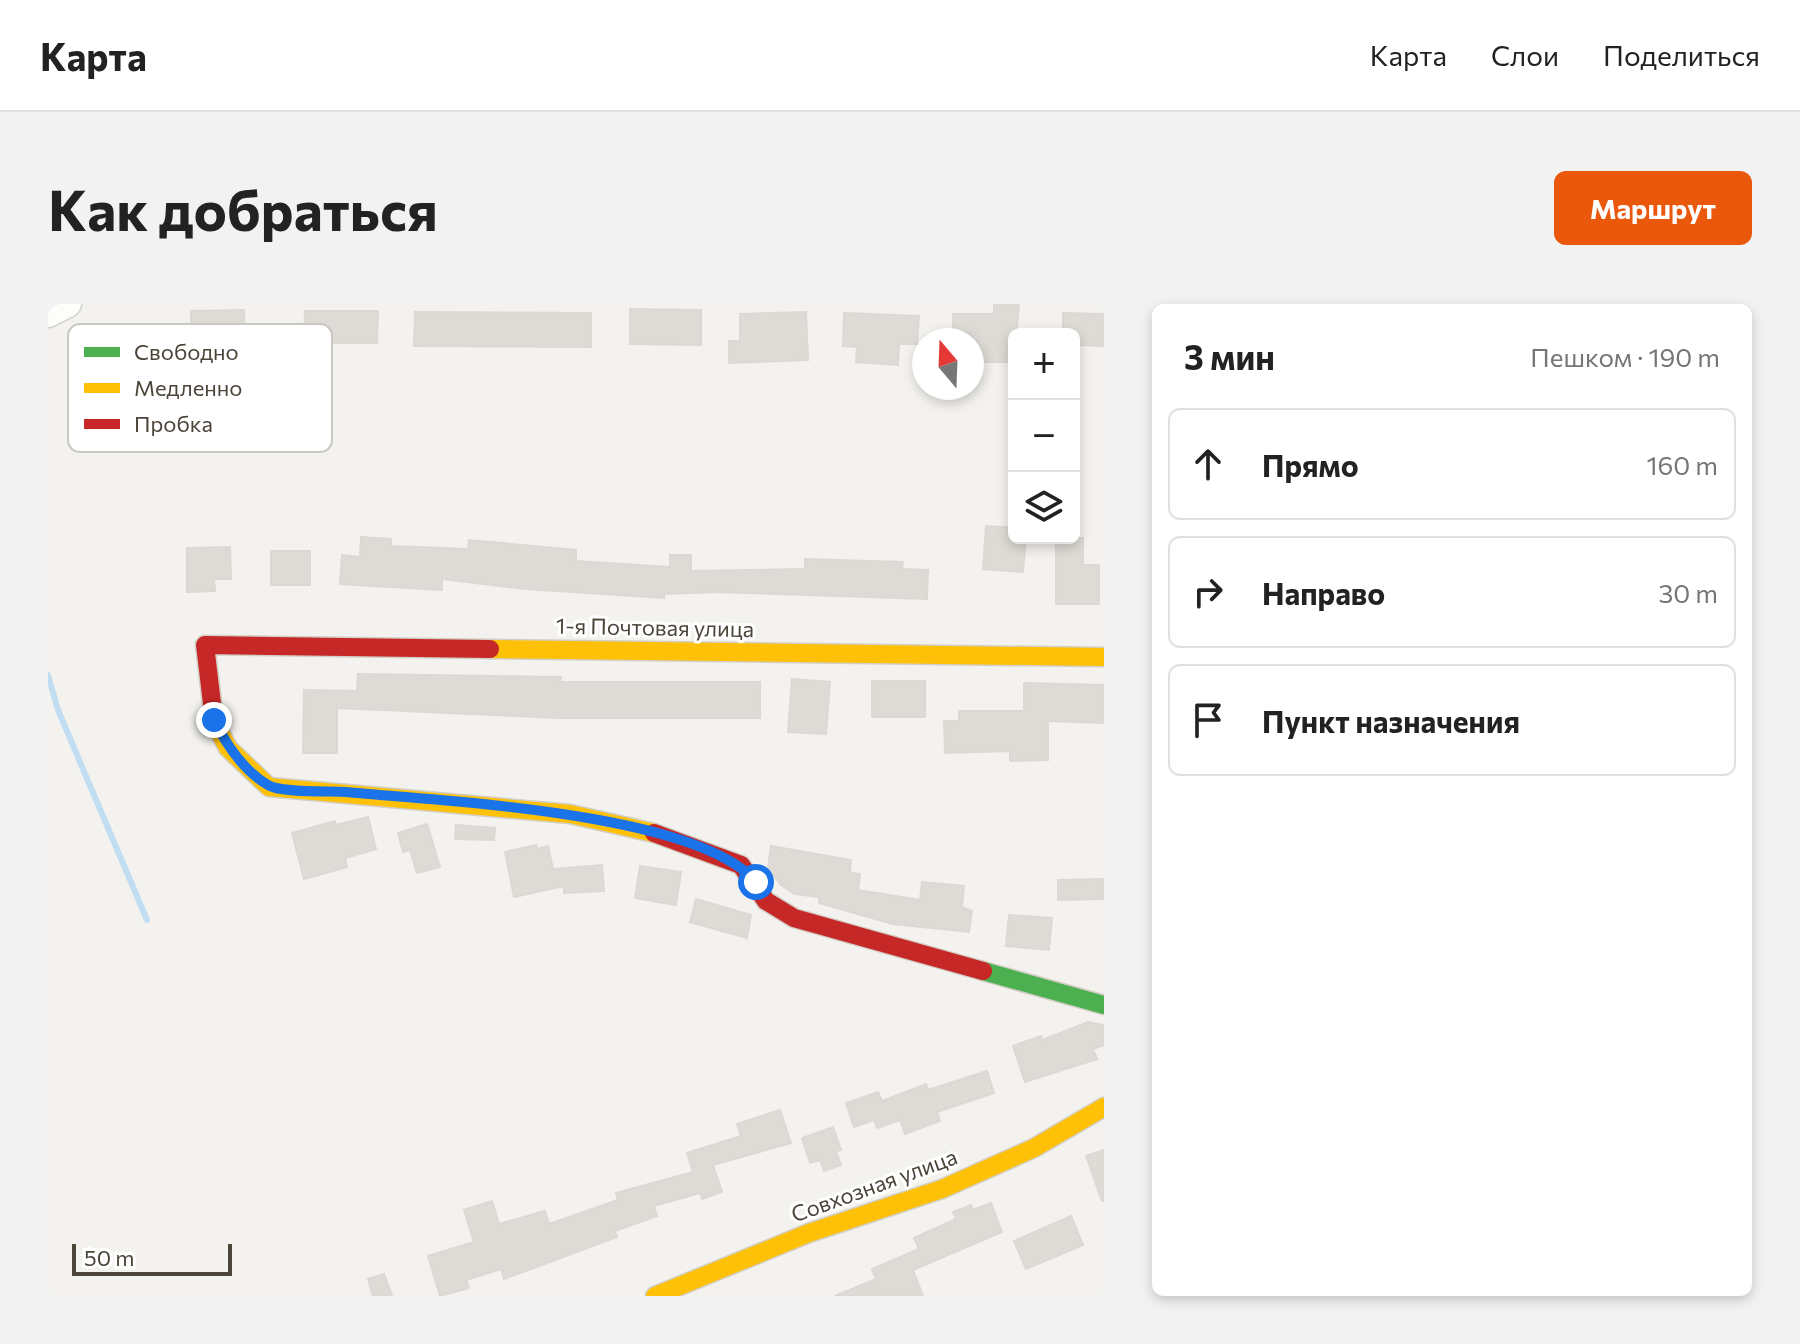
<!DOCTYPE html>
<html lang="ru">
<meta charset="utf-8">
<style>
:root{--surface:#fff;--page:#f2f2f2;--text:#222;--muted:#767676;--line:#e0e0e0;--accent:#ea580c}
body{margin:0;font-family:Commissioner,sans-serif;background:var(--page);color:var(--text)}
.controls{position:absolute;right:24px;top:24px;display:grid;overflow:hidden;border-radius:12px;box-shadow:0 4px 12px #0003}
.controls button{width:72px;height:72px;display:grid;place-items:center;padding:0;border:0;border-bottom:2px solid var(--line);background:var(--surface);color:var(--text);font:40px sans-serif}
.compass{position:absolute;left:864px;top:24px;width:72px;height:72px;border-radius:50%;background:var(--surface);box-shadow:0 4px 12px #0003;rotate:341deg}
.scale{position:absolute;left:24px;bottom:20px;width:160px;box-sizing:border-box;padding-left:8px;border:4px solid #4b4439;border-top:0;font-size:22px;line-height:28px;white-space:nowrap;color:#4b4439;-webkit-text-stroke:6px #fff;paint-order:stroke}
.stop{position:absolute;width:24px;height:24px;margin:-18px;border:6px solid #1a73e8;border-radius:50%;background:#fff}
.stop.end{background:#1a73e8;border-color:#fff;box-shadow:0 2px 8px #0008}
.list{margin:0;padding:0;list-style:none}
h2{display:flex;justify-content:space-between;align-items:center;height:104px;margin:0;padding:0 32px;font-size:34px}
h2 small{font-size:26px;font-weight:400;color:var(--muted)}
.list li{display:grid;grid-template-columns:52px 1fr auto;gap:24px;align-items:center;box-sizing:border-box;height:112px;margin:0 16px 16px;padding:0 16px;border:2px solid var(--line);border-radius:12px}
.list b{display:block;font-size:30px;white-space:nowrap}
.list em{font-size:26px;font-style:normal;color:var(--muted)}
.icon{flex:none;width:44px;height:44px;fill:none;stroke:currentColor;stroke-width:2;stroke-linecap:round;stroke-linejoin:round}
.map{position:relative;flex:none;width:1056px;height:992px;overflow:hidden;border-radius:12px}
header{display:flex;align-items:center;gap:48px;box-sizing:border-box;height:112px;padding:0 40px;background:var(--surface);border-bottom:2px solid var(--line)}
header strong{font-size:38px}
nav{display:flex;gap:44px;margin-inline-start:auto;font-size:28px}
.intro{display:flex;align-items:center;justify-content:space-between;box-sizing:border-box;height:192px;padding:0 48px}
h1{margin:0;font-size:56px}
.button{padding:20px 36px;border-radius:12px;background:var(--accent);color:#fff;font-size:28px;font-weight:700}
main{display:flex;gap:48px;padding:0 48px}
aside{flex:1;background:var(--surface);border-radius:12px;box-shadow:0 4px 12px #0003}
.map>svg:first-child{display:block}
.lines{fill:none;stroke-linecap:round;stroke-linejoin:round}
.stream{stroke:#c0ddf1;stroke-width:6}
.building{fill:#dedbd6;stroke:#dcd9d4;stroke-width:2}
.street-casing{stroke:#d2d0cb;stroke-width:29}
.fast-casing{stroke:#d3cfc5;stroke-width:21}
.slow-casing{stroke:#d3cfc5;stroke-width:21}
.jam-casing{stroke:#d3cfc5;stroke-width:21}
.street{stroke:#fdfdfc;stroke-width:26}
.fast{stroke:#4caf50;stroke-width:18}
.slow{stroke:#ffc107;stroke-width:18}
.jam{stroke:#c62828;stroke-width:18}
.route{stroke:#1a73e8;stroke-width:10}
.labels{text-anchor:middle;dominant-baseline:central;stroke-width:6;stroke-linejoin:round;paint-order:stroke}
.street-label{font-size:22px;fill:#4b4439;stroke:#fff}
.key{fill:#fff;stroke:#c9c7c4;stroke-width:2}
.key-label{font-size:22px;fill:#4b4439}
</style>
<header>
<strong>Карта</strong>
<nav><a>Карта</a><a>Слои</a><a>Поделиться</a></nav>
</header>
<div class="intro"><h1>Как добраться</h1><a class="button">Маршрут</a></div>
<main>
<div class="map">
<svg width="1056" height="992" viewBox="0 0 1056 992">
<rect width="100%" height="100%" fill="#f4f2ee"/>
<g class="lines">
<path class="stream" d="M0 371 10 406 99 616"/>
</g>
<path class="building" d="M946 1H971L966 58H924V36H905V10H946Z
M582 5 653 6V41L582 40Z
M196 6 197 52H171V43H143V7Z
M257 7H330L329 39H256Z
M367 8 543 9V43L366 42Z
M758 8 760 56 681 59V37H692V10Z
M796 9 871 12 869 40H851L850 61 808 58 809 43 795 42Z
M1015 9 1056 10V42L1026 41V30H1015Z
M938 222 966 224V234H978L975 268 935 265Z
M313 233 343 235V242L420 245 421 236 528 246V257L622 263V251H643V267L757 265V255L855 258 854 265 880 266 879 295 670 288 616 290V294L477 285 394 275V286L292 280 294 251 312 253Z
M1008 234H1035V261H1051V300H1008Z
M182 243 183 275H166L167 287 139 288V244Z
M223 247H262V281H223Z
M310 370 513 373 512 378H712V414H511L289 404V449H255L256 386 309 387Z
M744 375 782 378 778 430 740 428Z
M824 377H877V413H824Z
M976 379 1056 381V419L1000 417V456L962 457V447L897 449 896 417H911V407H976Z
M320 513 328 545 297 554 299 563 256 575 244 529 287 517 288 521Z
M379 520 392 563 369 569 362 546 355 548 350 529Z
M408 521 447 524 446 536 407 535Z
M488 541 489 545 500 542 505 565 554 561 556 587 516 589V582L466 593 457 548Z
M723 542 803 556 802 569 812 570 810 586 872 596 874 578 916 582 914 603 924 607 921 628 845 620 771 599V593L747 590 733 581 720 564Z
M592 562 633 568 628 601 587 594Z
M1056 575V595L1010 596V576Z
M648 595 703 611 699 634 642 618Z
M961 611 1004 614 1001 646 958 642Z
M1040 718 1056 721V741L1045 745 1049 755 977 778 965 742 993 732 994 736Z
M939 767 946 789 889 808 892 817 857 830 852 816 829 824 826 816 806 823 798 799 830 788 834 797 878 780 880 786Z
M732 806 743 839 665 861 674 888 654 895 652 889 606 902 609 912 567 927 569 933 456 975 453 965 418 976 421 984 392 992 380 952 426 938 416 906 444 897 451 920 497 907 501 920 570 896 568 889 645 868 639 849 693 832 689 820Z
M785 823 793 846 788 847 793 861 776 867 772 856 762 859 754 834Z
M1056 846V897H1054L1038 852Z
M943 899 954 928 865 966 875 992H787L828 975 824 965 871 945 866 934 908 915 905 908 923 901 925 906Z
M1023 912 1035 941 978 965 966 937Z
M336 970 344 992H325L320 975Z"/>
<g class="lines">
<g class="street-casing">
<path id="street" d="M0 10 20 0"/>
</g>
<g class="fast-casing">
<path id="fast" d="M935 667 1056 701"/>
</g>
<g class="slow-casing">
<path id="slow" d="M442 345 1056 353
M170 425 180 444 221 483 522 510 606 529
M607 992 761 929 894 885 986 844 1056 803"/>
</g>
<g class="jam-casing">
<path id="jam" d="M170 425 166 416 157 341 442 345
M606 529 693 561 718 597 746 614 935 667"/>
</g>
<use href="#street" class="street"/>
<use href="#fast" class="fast"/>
<use href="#slow" class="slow"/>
<use href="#jam" class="jam"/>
</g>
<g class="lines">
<path class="route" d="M166 416C178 440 196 467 220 481 232 489 281 487 298 488 391 497 649 508 708 578"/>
</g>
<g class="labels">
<g class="street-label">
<text transform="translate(607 323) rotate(1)">1-я Почтовая улица</text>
<text transform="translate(826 881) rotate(-20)">Совхозная улица</text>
</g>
</g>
<rect x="20" y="20" width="264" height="128" rx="12" class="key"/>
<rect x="36" y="43" width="36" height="10" fill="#4caf50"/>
<rect x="36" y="79" width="36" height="10" fill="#ffc107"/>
<rect x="36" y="115" width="36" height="10" fill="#c62828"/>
<g class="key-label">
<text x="86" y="56">Свободно</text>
<text x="86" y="92">Медленно</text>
<text x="86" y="128">Пробка</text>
</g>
</svg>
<div class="controls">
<button>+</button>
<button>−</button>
<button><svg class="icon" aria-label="layers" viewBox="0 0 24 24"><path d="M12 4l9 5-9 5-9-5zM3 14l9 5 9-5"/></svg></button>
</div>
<svg class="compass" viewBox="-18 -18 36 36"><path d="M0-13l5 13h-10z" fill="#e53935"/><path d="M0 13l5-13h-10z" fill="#767676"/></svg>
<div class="scale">50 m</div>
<div class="stop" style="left:708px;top:578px"></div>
<div class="stop end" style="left:166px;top:416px"></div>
</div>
<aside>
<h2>3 мин<small>Пешком · 190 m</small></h2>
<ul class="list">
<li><svg class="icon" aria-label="ahead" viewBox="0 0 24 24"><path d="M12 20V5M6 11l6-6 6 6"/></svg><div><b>Прямо</b></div><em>160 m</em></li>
<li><svg class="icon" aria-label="right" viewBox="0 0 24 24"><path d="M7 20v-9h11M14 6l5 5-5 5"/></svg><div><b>Направо</b></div><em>30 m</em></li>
<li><svg class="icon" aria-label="arrive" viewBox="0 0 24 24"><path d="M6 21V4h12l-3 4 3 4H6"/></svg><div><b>Пункт назначения</b></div></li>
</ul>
</aside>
</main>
